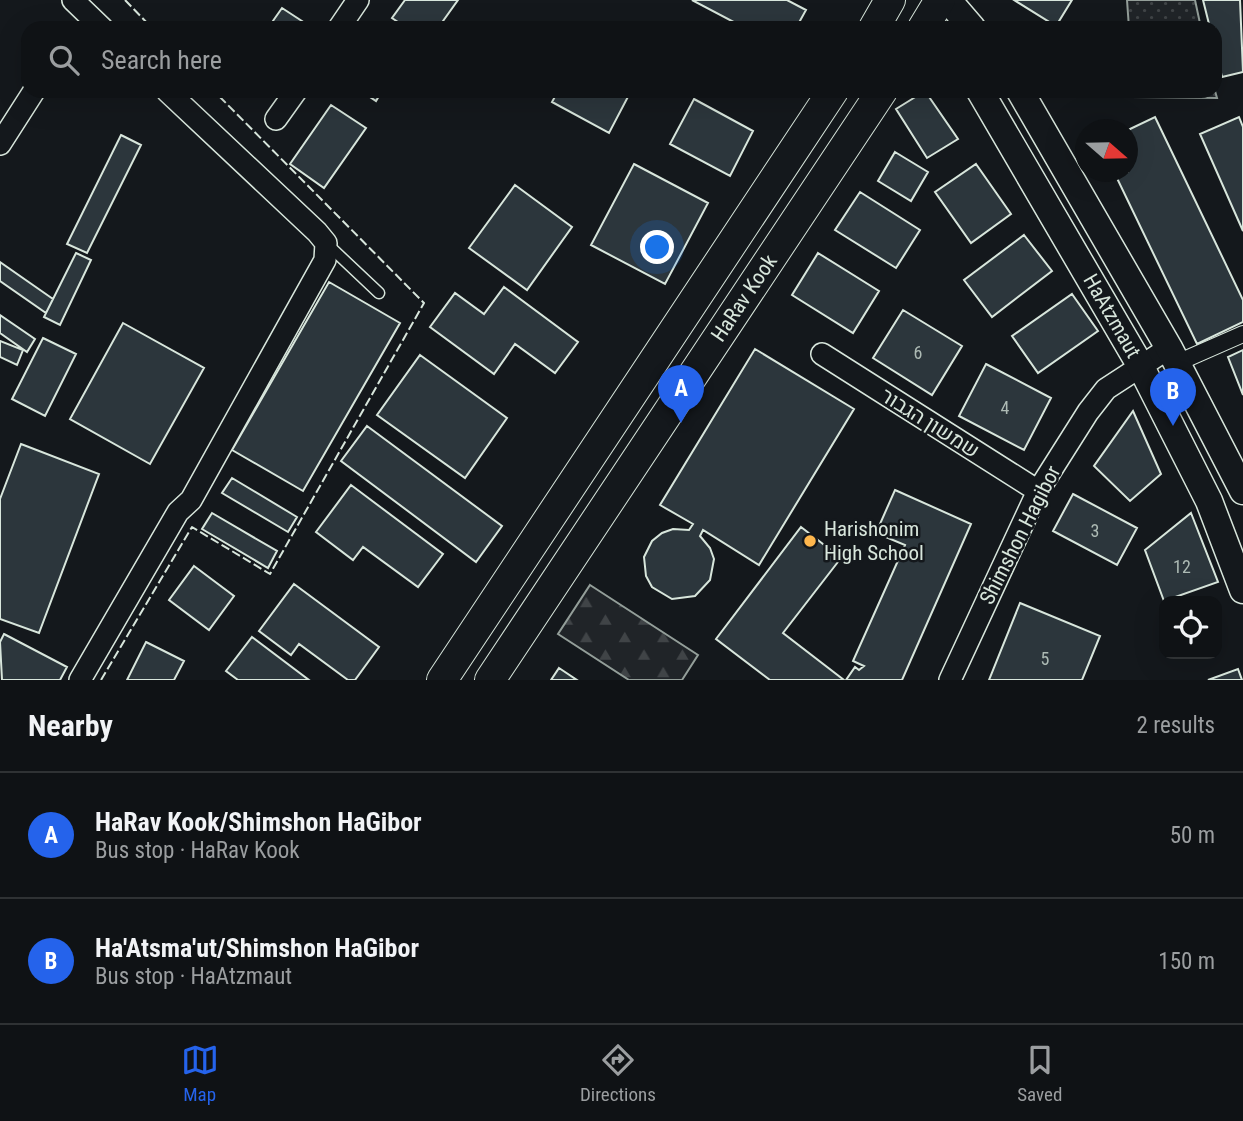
<!DOCTYPE html>
<meta charset="utf-8">
<style>
:root{--surface:#0f1215;--page:#1d2022;--text:#f1f3f6;--muted:#9b9ea0;--line:#2f3234;--accent:#2563eb}
body{margin:0;font-family:"Roboto Condensed",Heebo,sans-serif;background:var(--page);color:var(--text)}
.controls{position:absolute;right:21px;bottom:21px;display:grid;overflow:hidden;border-radius:14px;box-shadow:0 7px 28px #0002}
.controls button{width:63px;height:63px;display:grid;place-items:center;padding:0;border:0;border-bottom:2px solid var(--line);background:var(--surface);color:var(--text);font:35px sans-serif}
.compass{position:absolute;left:1075px;top:119px;width:63px;height:63px;border-radius:50%;background:var(--surface);box-shadow:0 7px 28px #0002;rotate:110deg}
.you{position:absolute;left:658px;top:248px;width:24px;height:24px;margin:-18px;border:5px solid #fff;border-radius:50%;background:#1a73e8;box-shadow:0 0 0 10px #1a73e833}
.badge{display:grid;place-items:center;width:46px;height:46px;border-radius:50%;background:var(--accent);color:#fff;font-size:23px;font-weight:700}
.pin{position:absolute;translate:-50% -58px;filter:drop-shadow(0 2px 4px #0008)}
.pin::after{content:'';position:absolute;top:37px;width:24px;height:21px;background:inherit;clip-path:polygon(0 0,100% 0,50% 100%)}
.list{margin:0;padding:0;list-style:none}
h2{display:flex;justify-content:space-between;align-items:center;height:91px;margin:0;padding:0 28px;font-size:30px}
h2 small{font-size:23px;font-weight:400;color:var(--muted)}
.list li{display:grid;grid-template-columns:46px 1fr auto;gap:21px;align-items:center;box-sizing:border-box;height:126px;padding:0 28px;border-top:2px solid var(--line)}
.list b{display:block;font-size:26px;white-space:nowrap}
.list p{margin:0;font-size:23px;white-space:nowrap;color:var(--muted)}
.list em{font-size:23px;font-style:normal;color:var(--muted)}
.icon{flex:none;width:38px;height:38px;fill:none;stroke:currentColor;stroke-width:2;stroke-linecap:round;stroke-linejoin:round}
.map{position:relative;flex:none;width:1243px;height:680px;overflow:hidden}
.search{position:absolute;background:var(--surface);box-shadow:0 7px 28px #0002;left:21px;right:21px;top:21px;height:77px;display:flex;align-items:center;gap:18px;box-sizing:border-box;padding:0 24px;border-radius:21px;color:var(--muted);font-size:26px}
.sheet{height:343px;background:var(--surface)}
nav{display:flex;justify-content:space-around;align-items:center;box-sizing:border-box;height:98px;border-top:2px solid var(--line);background:var(--surface);font-size:19px;color:var(--muted)}
nav a{display:grid;justify-items:center;gap:4px}
nav .on{color:var(--accent)}
.map>svg:first-child{display:block}
.forest{fill:url(#forest-firs);stroke:#939e99;stroke-width:2}
.park{fill:url(#park-dots);stroke:#939e99;stroke-width:2}
.building{fill:#2c363c;stroke:#d8e6dc;stroke-width:2}
.lines{fill:none;stroke-linecap:round;stroke-linejoin:round}
.service-casing{stroke:#d8e6dc;stroke-width:13}
.pedestrian-casing{stroke:#d8e6dc;stroke-width:18}
.minor-casing{stroke:#d8e6dc;stroke-width:24}
.tertiary-casing{stroke:#d8e6dc;stroke-width:29}
.secondary-casing{stroke:#d8e6dc;stroke-width:32}
.service{stroke:#14181c;stroke-width:10}
.pedestrian{stroke:#14181c;stroke-width:16}
.minor{stroke:#14181c;stroke-width:21}
.tertiary{stroke:#14181c;stroke-width:26}
.secondary{stroke:#14181c;stroke-width:30}
.fence{stroke:#d8e6dc;stroke-width:2;stroke-dasharray:9 3.5;stroke-linecap:butt}
.poi-dot{fill:#ffb74d;stroke:#14181c;stroke-width:2.5}
.labels{text-anchor:middle;dominant-baseline:central;stroke-width:5;stroke-linejoin:round;paint-order:stroke}
.number-label{font-size:18px;fill:#adbab4}
.street-label{font-size:21px;fill:#d8e6dc;stroke:#14181c}
.poi-label{font-size:21px;fill:#d8e6dc;stroke:#14181c;text-anchor:start}
</style>
<div class="map">
<svg width="1243" height="680" viewBox="0 0 1243 680">
<defs>
<pattern id="forest-firs" width="22" height="20" patternUnits="userSpaceOnUse" patternTransform="scale(1.75)"><rect width="22" height="20" fill="#202428"/><path d="M5 1l3.5 6h-7zM16 11l3.5 6h-7z" fill="#404447"/></pattern>
<pattern id="park-dots" width="8" height="8" patternUnits="userSpaceOnUse" patternTransform="scale(1.75)"><rect width="8" height="8" fill="#202428"/><path d="M2 2h.1M6 6h.1" fill="none" stroke="#404447" stroke-width="1.8" stroke-linecap="round"/></pattern>
</defs>
<rect width="100%" height="100%" fill="#14181c"/>
<path class="forest" d="M590 585 698 655 682 680H629L558 634Z"/>
<path class="park" d="M1127 0H1195L1201 28H1129Z
M1132 91H1215L1217 98 1133 97Z"/>
<path class="building" d="M405 0H458L438 28H407L392 18Z
M692 0H787L806 10 796 28H745Z
M1014 0H1072L1056 26Z
M1203 0H1240L1243 72 1222 77 1215 48V28H1210Z
M282 8 308 25 306 28H268Z
M361 91H382L376 101Z
M558 91H631L609 133 552 102Z
M925 91 958 139 927 158 896 109Z
M694 99 753 131 730 176 670 144Z
M331 105 366 128 324 188 290 164Z
M1155 117 1243 300V322L1197 344 1114 172H1128V130Z
M1239 117 1243 127V231L1200 134Z
M121 135 141 145 87 253 67 244Z
M895 152 928 172 911 201 878 181Z
M634 164 708 203 665 284 591 245Z
M976 164 1011 214 971 243 935 192Z
M515 185 572 227 527 290 469 248Z
M860 192 920 230 896 268 835 230Z
M1024 235 1052 271 992 317 964 280Z
M76 253 91 260 60 325 44 317Z
M818 253 879 291 853 333 792 295Z
M0 262 53 299 46 313 0 281Z
M329 282 400 323 303 491 232 450Z
M504 287 578 342 555 373 515 344 494 374 430 327 455 293 484 314Z
M1072 294 1098 331 1038 373 1012 336Z
M903 310 962 346 932 395 873 358Z
M0 315 35 339 27 352 0 333Z
M123 323 204 368 150 464 70 419Z
M43 338 76 354 45 416 12 399Z
M0 341 23 350 17 365 0 357Z
M755 349 854 409 759 565 703 530 700 536 710 548 714 559 710 580 695 596 672 599 652 587 646 576 644 557 652 541 662 533 673 529 689 530 693 524 660 505Z
M1243 350V395L1228 357Z
M420 355 507 418 465 478 377 415Z
M986 364 1051 398 1024 450 959 416Z
M1133 411 1161 474 1130 501 1094 466Z
M367 426 502 526 476 562 341 461Z
M21 444 99 474 39 633 0 619V499Z
M232 478 297 517 288 532 222 493Z
M351 485 443 554 418 587 363 547 353 560 316 532Z
M895 490 971 524 902 680H846L855 667 859 670 864 666 853 661 905 545 876 533Z
M1073 494 1137 528 1117 565 1053 531Z
M212 513 277 551 268 568 202 529Z
M1191 513 1218 582 1164 601 1145 550Z
M801 527 841 558 783 633 844 680H770L716 639Z
M194 566 234 596 209 630 169 600Z
M294 584 379 647 355 680H348L299 644 291 655 259 631Z
M1020 603 1100 636 1082 680H989Z
M4 634 67 667 60 680H2L0 642Z
M252 637 309 680H238L226 671Z
M146 642 184 661 174 680H127Z
M559 668 577 680H551Z
M1238 669 1242 680H1208Z"/>
<g class="lines">
<g class="service-casing">
<path id="service" d="M326 243 379 293"/>
</g>
<g class="pedestrian-casing">
<path id="pedestrian" d="M1177 363 1243 334"/>
</g>
<g class="minor-casing">
<path id="minor" d="M73 0 102 28
M339 28 358 0
M276 119 296 91
M0 144 34 91
M822 354 1038 491
M80 680 178 512 191 500 325 260 326 243 317 232 167 91
M950 680 1038 491 1088 412 1106 389 1169 348"/>
</g>
<g class="tertiary-casing">
<path id="tertiary" d="M948 0 972 28
M980 91 1140 365 1209 501 1243 590
M1020 91 1169 348 1243 491"/>
</g>
<g class="secondary-casing">
<path id="secondary" d="M874 28 890 0
M923 28 940 0
M442 680 833 91
M490 680 882 91"/>
</g>
<use href="#service" class="service"/>
<use href="#pedestrian" class="pedestrian"/>
<use href="#minor" class="minor"/>
<use href="#tertiary" class="tertiary"/>
<use href="#secondary" class="secondary"/>
<path class="fence" d="M125 0 152 28
M101 680 192 527 270 574 424 303 214 91"/>
</g>
<circle class="poi-dot" cx="810" cy="541" r="7"/>
<g class="labels">
<g class="number-label">
<text x="918" y="352">6</text>
<text x="1005" y="407">4</text>
<text x="1095" y="530">3</text>
<text x="1182" y="566">12</text>
<text x="1045" y="658">5</text>
</g>
<g class="street-label">
<text transform="translate(744 298) rotate(-56)">HaRav Kook</text>
<text transform="translate(1112 316) rotate(60)">HaAtzmaut</text>
<text transform="translate(930 423) rotate(32)">שמשון הגבור</text>
<text transform="translate(1020 535) rotate(-63)">Shimshon Hagibor</text>
</g>
<g class="poi-label">
<text x="824" y="529">Harishonim<tspan x="824" dy="24">High School</tspan></text>
</g>
</g>
</svg>
<div class="controls">
<button><svg class="icon" aria-label="locate" viewBox="0 0 24 24"><circle cx="12" cy="12" r="6"/><path d="M12 2v4M12 18v4M2 12h4M18 12h4"/></svg></button>
</div>
<svg class="compass" viewBox="-18 -18 36 36"><path d="M0-13l5 13h-10z" fill="#e53935"/><path d="M0 13l5-13h-10z" fill="#9b9ea0"/></svg>
<div class="you"></div>
<div class="pin badge" style="left:681px;top:423px">A</div>
<div class="pin badge" style="left:1173px;top:426px">B</div>
<div class="search"><svg class="icon" aria-label="search" viewBox="0 0 24 24"><circle cx="10" cy="10" r="6"/><path d="M15 15l6 6"/></svg>Search here</div>
</div>
<section class="sheet">
<h2>Nearby<small>2 results</small></h2>
<ul class="list">
<li><span class="badge">A</span><div><b>HaRav Kook/Shimshon HaGibor</b><p>Bus stop · HaRav Kook</p></div><em>50 m</em></li>
<li><span class="badge">B</span><div><b>Ha'Atsma'ut/Shimshon HaGibor</b><p>Bus stop · HaAtzmaut</p></div><em>150 m</em></li>
</ul>
</section>
<nav>
<a class="on"><svg class="icon" aria-label="map" viewBox="0 0 24 24"><path d="M3 6l6-2 6 2 6-2v14l-6 2-6-2-6 2zM9 4v14M15 6v14"/></svg>Map</a>
<a><svg class="icon" aria-label="directions" viewBox="0 0 24 24"><path d="M12 3l9 9-9 9-9-9zM9 14v-3h6M13 9l2 2-2 2"/></svg>Directions</a>
<a><svg class="icon" aria-label="saved" viewBox="0 0 24 24"><path d="M7 4h10v16l-5-4-5 4z"/></svg>Saved</a>
</nav>
